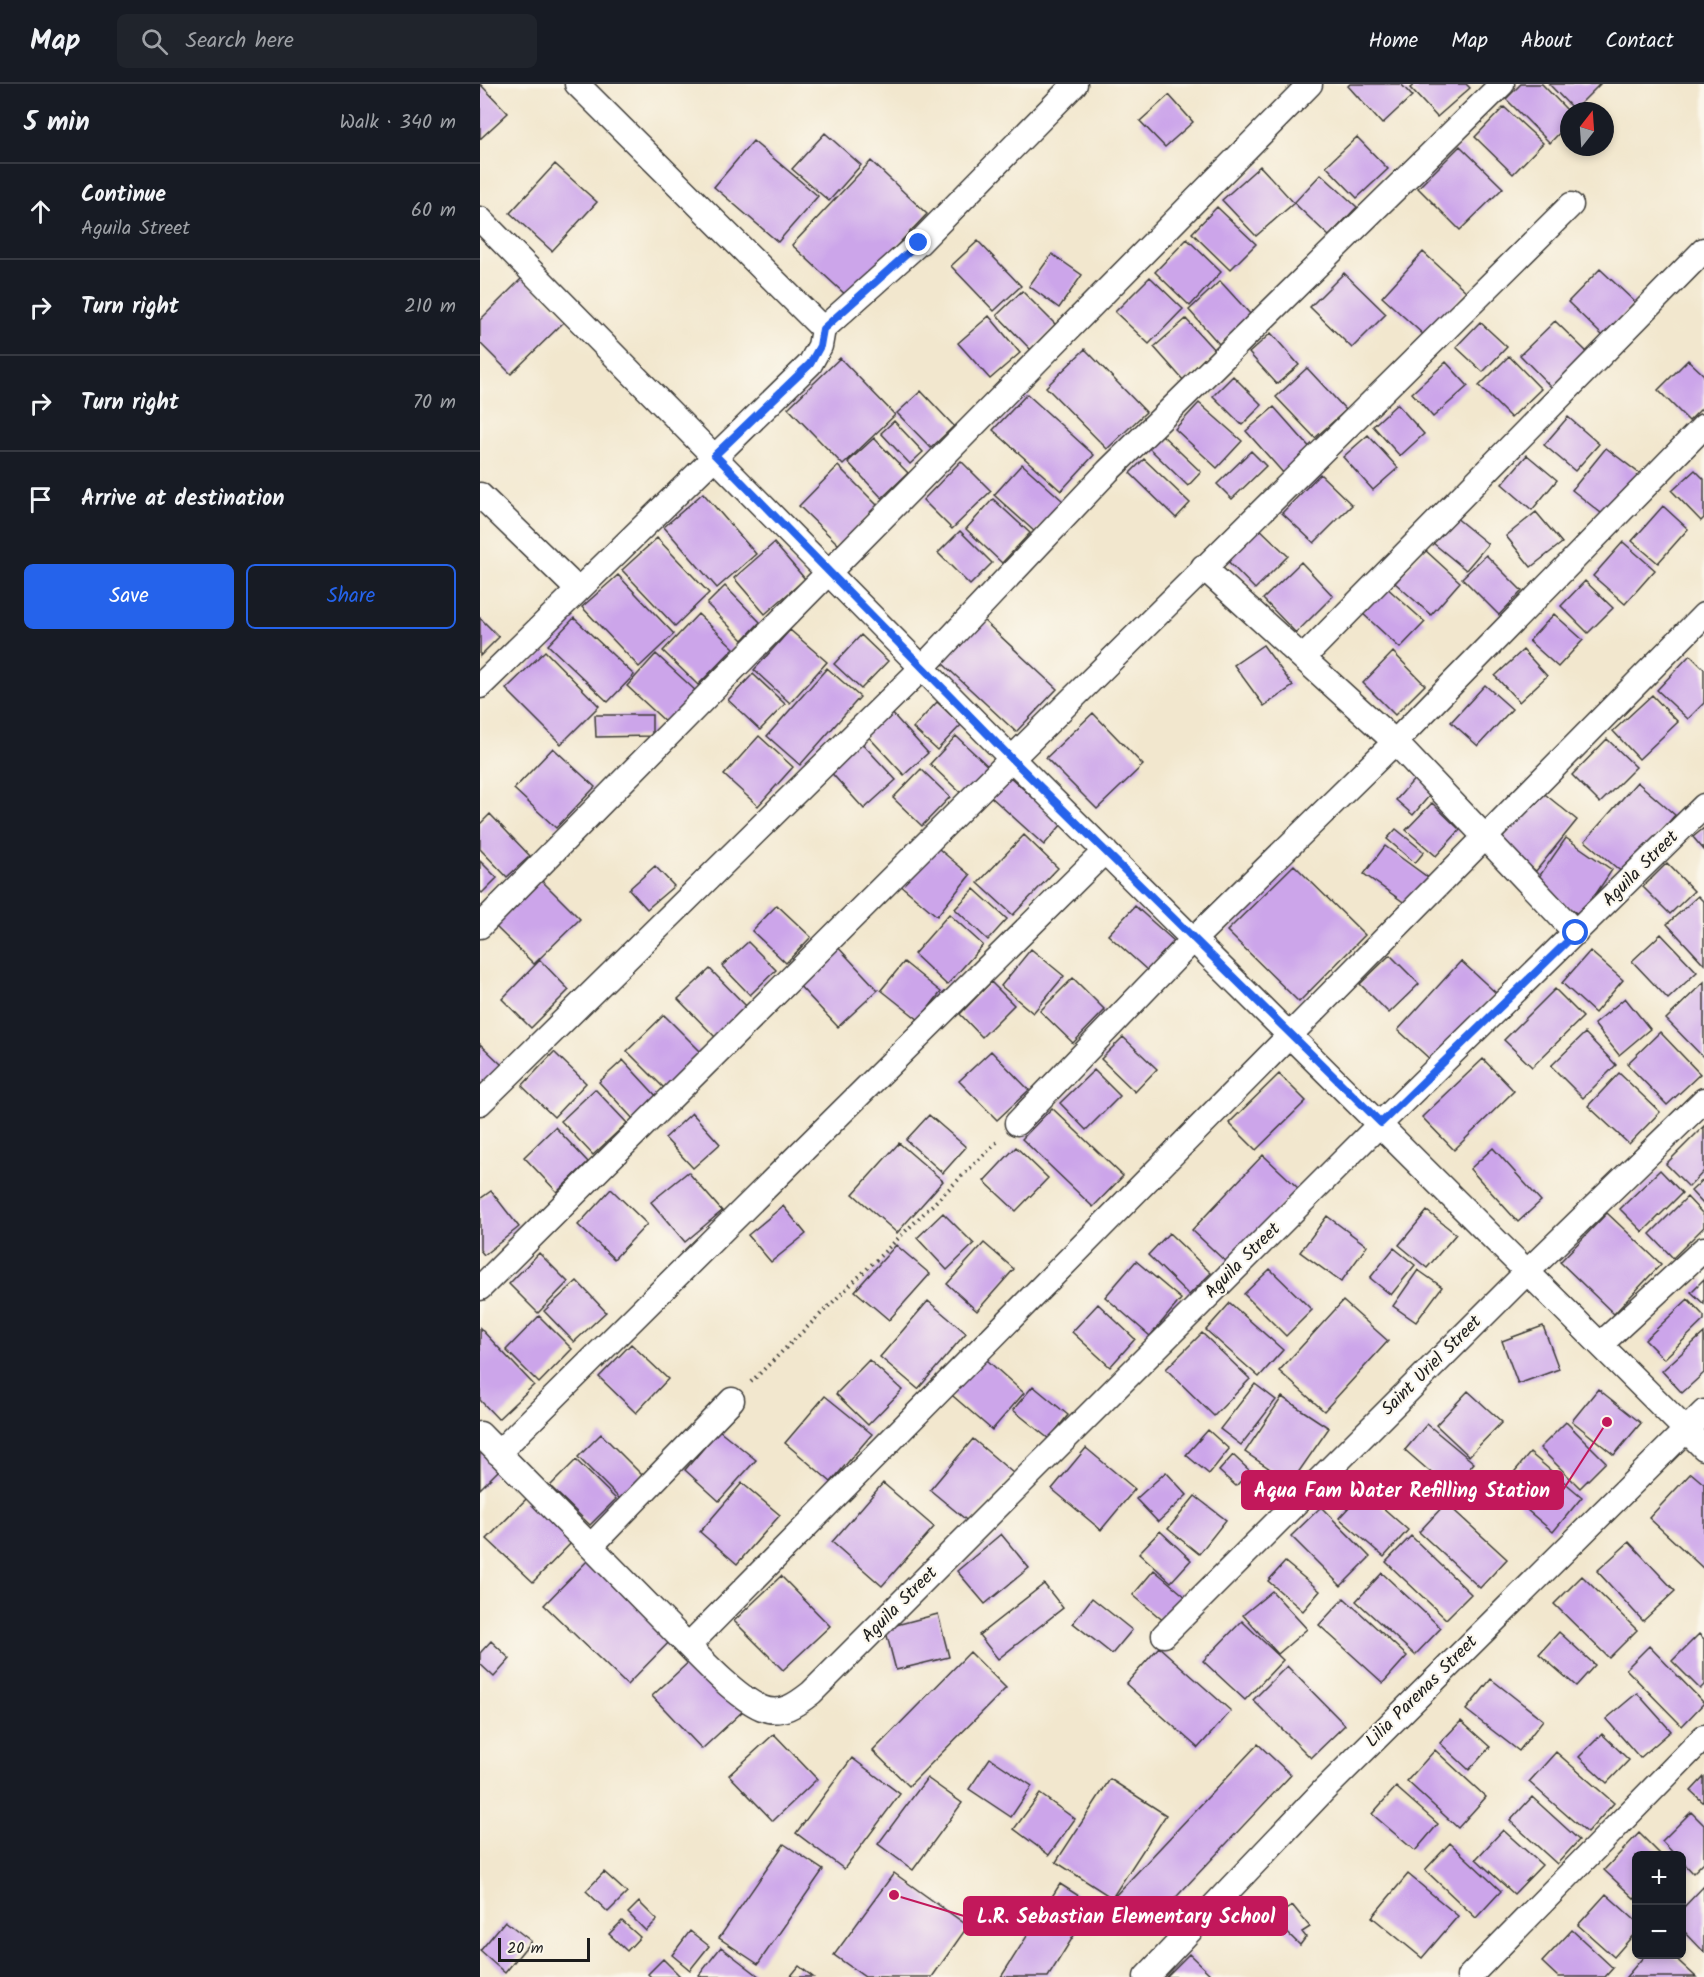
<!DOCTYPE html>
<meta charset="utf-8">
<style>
:root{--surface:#171b24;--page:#20242c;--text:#f1f3f6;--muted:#9ea1a6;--line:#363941;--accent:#2563eb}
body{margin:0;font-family:Kalam,sans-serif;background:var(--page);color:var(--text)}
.controls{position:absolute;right:18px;bottom:18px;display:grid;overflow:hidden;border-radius:9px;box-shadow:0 3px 9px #0003}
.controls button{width:54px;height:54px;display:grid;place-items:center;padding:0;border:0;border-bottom:2px solid var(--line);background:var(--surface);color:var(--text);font:30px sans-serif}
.compass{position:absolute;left:1080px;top:18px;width:54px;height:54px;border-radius:50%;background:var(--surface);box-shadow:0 3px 9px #0003;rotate:17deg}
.scale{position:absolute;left:18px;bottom:15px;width:92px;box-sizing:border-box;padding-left:6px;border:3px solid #1c1c1c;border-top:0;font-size:16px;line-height:21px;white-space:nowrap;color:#1c1c1c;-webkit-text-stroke:4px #fbf7ec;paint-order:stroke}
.stop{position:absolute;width:18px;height:18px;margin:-14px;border:4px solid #2563eb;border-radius:50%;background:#fff}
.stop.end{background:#2563eb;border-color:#fff;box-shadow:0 2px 6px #0008}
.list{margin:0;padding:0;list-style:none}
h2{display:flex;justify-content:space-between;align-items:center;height:78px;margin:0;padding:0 24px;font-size:26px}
h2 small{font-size:20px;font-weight:400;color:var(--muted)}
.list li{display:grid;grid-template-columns:39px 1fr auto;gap:18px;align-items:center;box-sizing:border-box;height:96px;padding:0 24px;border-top:2px solid var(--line)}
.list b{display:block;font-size:22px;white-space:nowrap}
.list p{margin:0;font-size:20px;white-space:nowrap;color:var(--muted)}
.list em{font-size:20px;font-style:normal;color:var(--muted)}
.actions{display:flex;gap:12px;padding:18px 24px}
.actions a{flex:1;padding:14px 0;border:2px solid var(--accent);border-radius:9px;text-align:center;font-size:21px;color:var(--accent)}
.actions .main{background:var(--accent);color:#fff}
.icon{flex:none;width:33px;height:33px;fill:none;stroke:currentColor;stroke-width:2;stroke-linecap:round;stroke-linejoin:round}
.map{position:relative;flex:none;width:1224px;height:1893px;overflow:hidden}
header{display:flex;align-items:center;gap:36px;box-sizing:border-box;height:84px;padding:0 30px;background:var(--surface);border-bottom:2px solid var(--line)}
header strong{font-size:28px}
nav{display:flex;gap:33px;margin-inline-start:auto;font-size:21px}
.search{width:420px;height:54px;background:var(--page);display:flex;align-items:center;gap:15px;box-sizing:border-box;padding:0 21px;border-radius:9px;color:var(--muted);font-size:22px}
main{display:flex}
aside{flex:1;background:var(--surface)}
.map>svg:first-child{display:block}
.building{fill:#cca5ea}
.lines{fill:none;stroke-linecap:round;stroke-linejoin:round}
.street-casing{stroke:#3c3a37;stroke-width:27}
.path{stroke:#3c3a37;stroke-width:4;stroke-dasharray:1.5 4.5;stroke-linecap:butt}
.street{stroke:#fff;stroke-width:24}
.route{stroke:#2563eb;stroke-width:8}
.labels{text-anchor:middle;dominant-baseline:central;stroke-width:4.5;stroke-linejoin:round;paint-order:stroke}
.street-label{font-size:18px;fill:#1c1c1c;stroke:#fbf7ec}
.leader{fill:none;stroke:#c2185b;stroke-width:2}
.callout-dot{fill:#c2185b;stroke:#fbf7ec;stroke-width:2}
.callout{fill:#c2185b;stroke:#c2185b;stroke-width:2}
.callout-label{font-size:20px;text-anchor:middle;font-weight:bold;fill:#fff}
</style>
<header>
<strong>Map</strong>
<div class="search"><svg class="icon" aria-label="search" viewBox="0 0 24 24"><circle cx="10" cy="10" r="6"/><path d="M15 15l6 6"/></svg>Search here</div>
<nav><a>Home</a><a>Map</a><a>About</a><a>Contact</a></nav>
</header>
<main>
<aside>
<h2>5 min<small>Walk · 340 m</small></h2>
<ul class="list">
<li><svg class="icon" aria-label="ahead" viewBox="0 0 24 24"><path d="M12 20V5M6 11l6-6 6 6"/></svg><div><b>Continue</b><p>Aguila Street</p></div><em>60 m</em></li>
<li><svg class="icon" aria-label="right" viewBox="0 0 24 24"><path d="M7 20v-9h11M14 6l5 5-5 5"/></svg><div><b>Turn right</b></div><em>210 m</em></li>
<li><svg class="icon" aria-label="right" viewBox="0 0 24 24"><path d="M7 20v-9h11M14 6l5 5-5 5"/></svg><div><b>Turn right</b></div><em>70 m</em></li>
<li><svg class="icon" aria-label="arrive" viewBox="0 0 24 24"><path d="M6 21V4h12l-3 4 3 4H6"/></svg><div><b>Arrive at destination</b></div></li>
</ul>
<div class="actions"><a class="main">Save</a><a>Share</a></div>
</aside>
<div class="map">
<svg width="1224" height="1893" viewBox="0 0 1224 1893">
<rect width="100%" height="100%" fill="#fbf7ec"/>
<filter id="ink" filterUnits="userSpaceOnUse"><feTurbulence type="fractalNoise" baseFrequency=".0167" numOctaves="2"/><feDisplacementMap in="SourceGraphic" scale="12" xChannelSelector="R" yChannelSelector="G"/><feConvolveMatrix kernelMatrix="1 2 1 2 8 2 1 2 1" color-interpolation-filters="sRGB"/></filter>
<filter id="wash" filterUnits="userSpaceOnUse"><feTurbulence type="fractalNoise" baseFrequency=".008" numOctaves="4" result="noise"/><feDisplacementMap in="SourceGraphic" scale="24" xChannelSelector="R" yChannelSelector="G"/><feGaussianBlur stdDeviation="1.35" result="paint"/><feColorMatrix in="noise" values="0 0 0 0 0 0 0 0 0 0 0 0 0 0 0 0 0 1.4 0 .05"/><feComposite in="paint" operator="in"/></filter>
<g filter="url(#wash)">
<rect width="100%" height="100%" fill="#f2e7ce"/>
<g id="blocks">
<path class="building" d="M0 0 28 29 0 55Z
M870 0H921L932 12 902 40 868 2Z
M935 0H986L990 4 957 33 930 4Z
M1041 0H1062L1089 28V39L1070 59 1026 15Z
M1069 0H1120L1094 26Z
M689 11 713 38 685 63 660 37Z
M1024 23 1063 59 1033 90 995 53Z
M345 49 381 81 349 117 312 85Z
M877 53 908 85 877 114 846 82Z
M273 57 338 112 298 158 234 103Z
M980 62 1023 104 980 146 938 104Z
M391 77 447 130 368 213 312 161Z
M75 80 117 118 72 167 30 129Z
M780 82 814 119 841 90 877 123 849 152 814 119 776 152 742 116Z
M737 123 776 160 750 186 712 149Z
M707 155 741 188 710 222 675 188Z
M498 157 541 202 514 227 471 182Z
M943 168 986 207 945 252 902 213Z
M572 170 602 191 579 224 549 202Z
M1120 185 1155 218 1123 252 1088 218Z
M864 189 906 230 872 264 830 223Z
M43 193 86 236 31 290 0 259V236Z
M670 193 703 225 669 260 635 228Z
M740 197 771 231 739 260 709 226Z
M542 207 576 241 551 266 517 231Z
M509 232 540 269 510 295 478 259Z
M706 235 736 268 704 297 674 263Z
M1075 237 1109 270 1073 305 1040 271Z
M1000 238 1027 263 1003 288 976 263Z
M791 249 819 281 797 300 769 269Z
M605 265 666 328 627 365 566 303Z
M1029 272 1061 305 1031 334 999 302Z
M360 274 415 331 363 381 308 324Z
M1208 276 1224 291V322L1209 337 1178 306Z
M966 278 988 302 953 333 932 309Z
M827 284 866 326 835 354 796 313Z
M753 292 782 321 762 341 733 312Z
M441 307 474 342 451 364 417 329Z
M547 310 614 371 581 407 513 346Z
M719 319 762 357 737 384 695 345Z
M917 320 944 350 920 372 893 342Z
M794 323 833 367 805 391 766 347Z
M1088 333 1119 360 1095 387 1064 361Z
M414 337 443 368 430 380 401 349Z
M681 350 721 388 708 402 669 364Z
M888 351 918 384 893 406 863 373Z
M394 354 428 389 402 414 368 378Z
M1126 364 1160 390 1126 433 1092 406Z
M771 367 786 382 752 415 737 400Z
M1047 371 1077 396 1052 426 1022 400Z
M664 375 710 419 696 434 650 389Z
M481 377 511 407 472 445 443 416Z
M542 380 583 417 555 448 514 411Z
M358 382 398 422 359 461 319 422Z
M1215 386 1224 395V434L1221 437 1192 407Z
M840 390 872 421 834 459 802 429Z
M223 409 276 470 237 504 184 443Z
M513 415 550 449 522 479 486 445Z
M1183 422 1208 445 1178 479 1152 457Z
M1056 428 1082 459 1051 483 1026 452Z
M975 433 1008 460 986 486 953 459Z
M774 439 808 472 775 505 742 471Z
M480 447 512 479 490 501 458 469Z
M177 454 229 509 195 542 142 486Z
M1143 458 1175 486 1145 520 1113 492Z
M294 459 325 495 285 530 254 494Z
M945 466 980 498 951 531 915 499Z
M1006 471 1042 507 1019 531 982 494Z
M821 478 853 512 816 549 783 515Z
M138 491 194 550 159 583 102 523Z
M1105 497 1133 524 1108 549 1081 522Z
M245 502 280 538 263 556 227 520Z
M905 502 945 538 920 564 881 528Z
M218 530 254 564 218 601 183 567Z
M1074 530 1103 556 1078 583 1049 557Z
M0 534 19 553 0 572Z
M94 534 154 591 128 618 68 561Z
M502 535 577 605 536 648 461 578Z
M310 546 347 578 310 619 274 586Z
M381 551 408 577 381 605 354 580Z
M783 561 813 602 784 622 754 581Z
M1043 566 1067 592 1039 618 1015 592Z
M65 567 119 622 81 660 26 605Z
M913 568 945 601 915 631 883 599Z
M176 570 217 608 188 640 147 602Z
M1210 571 1224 585V619L1208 635 1177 606Z
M347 584 380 613 320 681 287 652Z
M273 590 305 620 280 646 248 616Z
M1005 601 1032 625 998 662 971 638Z
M1172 611 1198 638 1159 675 1133 647Z
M457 618 481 641 457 666 433 644Z
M410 627 448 669 424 691 385 649Z
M613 629 663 681 617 725 566 674Z
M115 631H172V652L116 653Z
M279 652 313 683 278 722 244 691Z
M476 652 513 687 486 714 450 680Z
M378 655 416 696 384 725 346 683Z
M1127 655 1156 683 1120 719 1092 691Z
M73 664 115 703 76 744 34 705Z
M441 685 470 713 442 742 413 714Z
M938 691 955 705 933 731 916 716Z
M529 692 582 740 564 761 510 712Z
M1157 698 1195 731 1144 790 1105 757Z
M1061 707 1097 736 1056 787 1019 758Z
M952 719 980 746 956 772 926 746Z
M10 730 50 772 27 793 0 765V740Z
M1224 744V766L1213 753Z
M916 745 944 768 935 779 907 755Z
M544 751 578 784 533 831 498 799Z
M1086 754 1132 786 1101 832 1054 800Z
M453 760 490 791 457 832 419 800Z
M905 762 950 795 929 822 884 790Z
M0 777 17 794 2 809 0 807Z
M1187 779 1214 807 1190 830 1163 803Z
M814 781 885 851 819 918 747 847Z
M175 782 194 802 167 825 149 805Z
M61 796 100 835 54 880 14 841Z
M494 805 527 835 508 856 475 825Z
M1218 812 1224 818V880L1187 840Z
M297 821 331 853 306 879 272 847Z
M655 822 694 857 667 886 628 851Z
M469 830 503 861 467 901 434 870Z
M1181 850 1217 888 1188 915 1152 877Z
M268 858 296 886 270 911 242 882Z
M354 859 398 906 358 943 314 896Z
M551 865 584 892 553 929 521 902Z
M1110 867 1143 896 1115 929 1082 899Z
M910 871 939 900 909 929 880 900Z
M60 876 89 906 51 944 22 915Z
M981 877 1016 909 953 978 918 946Z
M424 878 461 908 439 936 401 906Z
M230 885 269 925 237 955 198 915Z
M593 894 625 926 593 959 560 927Z
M511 898 534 921 502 953 480 930Z
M1224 898V974L1186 935Z
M1075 905 1103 933 1052 983 1024 956Z
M1145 914 1170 945 1139 971 1114 940Z
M184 931 223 970 186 1006 147 967Z
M1180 948 1220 990 1187 1021 1147 980Z
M1105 949 1136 981 1103 1014 1071 982Z
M643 953 677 985 655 1008 621 975Z
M0 960 22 981 0 1005Z
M511 967 549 1006 517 1036 479 997Z
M74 968 106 999 74 1033 42 1002Z
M1003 975 1034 1007 974 1066 942 1033Z
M143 976 179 1015 155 1037 119 998Z
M614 986 640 1012 606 1046 580 1019Z
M1139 989 1180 1028 1149 1060 1108 1022Z
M799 990 826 1017 776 1066 749 1039Z
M115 1005 147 1039 113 1071 81 1037Z
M572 1024 643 1092 613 1123 542 1055Z
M212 1029 240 1060 213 1084 185 1054Z
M449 1031 486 1063 463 1089 426 1056Z
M1224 1042V1087L1209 1103 1186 1080Z
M75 1043 108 1078 77 1108 44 1073Z
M419 1059 463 1097 417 1149 373 1110Z
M536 1063 568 1094 536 1127 504 1097Z
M1013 1064 1061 1117 1038 1138 990 1085Z
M783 1071 818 1104 747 1179 712 1146Z
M1180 1086 1202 1109 1163 1148 1140 1125Z
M208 1088 242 1127 205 1158 171 1118Z
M1224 1095V1121L1211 1107Z
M131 1105 167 1140 134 1175 98 1141Z
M11 1107 39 1143 4 1171 0 1166V1115Z
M1207 1113 1224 1131V1143L1193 1174 1170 1150Z
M303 1122 326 1150 291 1178 268 1151Z
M947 1127 976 1150 947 1184 919 1161Z
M463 1129 494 1160 467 1186 437 1154Z
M1127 1129 1181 1180 1134 1230 1080 1178Z
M847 1132 887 1162 861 1198 820 1168Z
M689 1149 731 1189 709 1211 668 1171Z
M504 1159 534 1185 497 1227 467 1200Z
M416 1161 450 1190 409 1236 375 1207Z
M914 1164 935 1181 911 1211 890 1194Z
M59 1169 88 1198 58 1229 29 1200Z
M656 1177 701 1215 670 1252 625 1213Z
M790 1185 832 1226 806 1252 764 1210Z
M938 1186 962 1203 936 1238 913 1222Z
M1224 1195V1220L1211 1208Z
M97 1197 126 1228 94 1258 64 1227Z
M1208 1215 1224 1232V1236L1184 1275 1165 1256Z
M448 1217 486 1249 438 1305 400 1273Z
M863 1217 908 1257 844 1327 799 1287Z
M750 1219 803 1266 779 1293 726 1246Z
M618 1220 655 1255 630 1283 592 1248Z
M59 1232 92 1265 59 1299 26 1266Z
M1063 1242 1079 1285 1038 1300 1022 1257Z
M0 1244 54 1301 18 1335 0 1316Z
M722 1249 770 1295 734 1332 686 1285Z
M1224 1249V1289L1202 1309 1182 1287Z
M151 1260 188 1295 156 1329 119 1293Z
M499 1269 544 1309 512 1346 466 1306Z
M389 1276 422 1306 388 1341 356 1310Z
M775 1300 796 1316 761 1361 740 1345Z
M553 1302 588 1331 569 1355 533 1326Z
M1118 1305 1161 1339 1134 1371 1092 1337Z
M988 1307 1022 1338 989 1372 956 1341Z
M345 1312 392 1350 351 1398 305 1359Z
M802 1313 849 1344 811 1399 765 1368Z
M1086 1338 1126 1378 1100 1404 1060 1364Z
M947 1340 994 1379 971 1406 925 1366Z
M239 1346 276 1376 239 1417 205 1386Z
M728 1346 749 1365 729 1390 706 1371Z
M121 1350 163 1392 140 1415 98 1373Z
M493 1355 533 1389 490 1439 450 1406Z
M0 1360 22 1383 0 1405Z
M606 1364 655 1405 621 1446 572 1405Z
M1050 1369 1102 1413 1073 1448 1021 1404Z
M753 1371 770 1387 756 1402 739 1387Z
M96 1376 136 1415 110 1441 70 1402Z
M686 1388 707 1411 678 1438 656 1415Z
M1211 1389 1224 1400V1485L1169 1434Z
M262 1399 300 1431 257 1480 220 1448Z
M403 1399 454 1443 402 1502 352 1458Z
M884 1407 928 1446 904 1473 859 1434Z
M51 1410 96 1454 53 1498 7 1455Z
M715 1412 746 1436 719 1470 688 1445Z
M966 1419 1027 1475 1000 1504 939 1448Z
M841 1423 890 1473 861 1502 811 1452Z
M680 1447 711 1476 691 1498 659 1469Z
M521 1450 549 1484 505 1520 477 1487Z
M931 1452 991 1510 966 1535 906 1478Z
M1149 1458 1195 1507 1163 1537 1117 1487Z
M110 1474 194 1553 147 1601 64 1521Z
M805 1478 840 1507 823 1527 788 1497Z
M674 1486 707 1514 686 1539 653 1511Z
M902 1489 961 1544 935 1571 876 1517Z
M301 1492 350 1542 303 1586 254 1537Z
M1102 1492 1157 1546 1129 1574 1074 1520Z
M564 1500 583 1524 518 1575 499 1551Z
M792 1507 827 1545 798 1570 763 1531Z
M612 1514 652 1546 632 1570 593 1539Z
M864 1514 927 1572 903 1599 839 1541Z
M458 1530 469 1573 416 1586 405 1544Z
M762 1537 803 1576 765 1616 723 1577Z
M1079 1548 1115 1581 1096 1602 1059 1570Z
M1219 1550 1224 1555V1601L1220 1605 1192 1577Z
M11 1557 30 1575 14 1593 0 1580V1569Z
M1169 1562 1224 1619 1202 1642 1146 1585Z
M679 1563 751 1627 718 1664 646 1600Z
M490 1568 526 1604 429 1702 393 1667Z
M212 1575 263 1627 222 1665 172 1612Z
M807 1582 865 1641 831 1674 773 1616Z
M1011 1595 1063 1636 1039 1667 986 1626Z
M1157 1609 1191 1647 1160 1674 1126 1635Z
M981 1637 1010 1663 989 1686 960 1659Z
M294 1650 337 1695 293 1737 249 1691Z
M1122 1650 1149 1676 1127 1699 1099 1673Z
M778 1660 811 1691 668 1843 635 1812Z
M955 1666 1006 1713 978 1744 927 1697Z
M1076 1668 1134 1719 1107 1749 1049 1698Z
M372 1674 420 1710 364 1785 316 1749Z
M510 1674 552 1702 531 1733 489 1705Z
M1224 1693V1719L1211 1707Z
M447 1694 482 1719 433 1786 398 1760Z
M630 1695 686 1731 632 1814 576 1778Z
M916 1703 958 1740 935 1767 892 1730Z
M560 1710 595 1735 569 1771 534 1745Z
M1052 1713 1099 1756 1077 1780 1030 1737Z
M1211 1728 1224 1741V1778L1213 1789 1202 1777V1772H1196L1182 1757Z
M1023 1746 1062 1781 1034 1810 996 1775Z
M1159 1749 1182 1772H1156V1816L1124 1786Z
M970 1759 1021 1807 996 1834 945 1786Z
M304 1760 343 1786 278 1880 239 1854Z
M124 1788 147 1809 128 1828 106 1807Z
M414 1789 488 1842 452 1893H385L354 1871Z
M928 1790 978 1832 942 1874 892 1833Z
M580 1800 613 1821 568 1893H521Z
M1224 1802V1868L1202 1845V1825Z
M1126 1810 1156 1837V1848L1134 1873 1098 1841Z
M159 1818 177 1836 166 1847 148 1829Z
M798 1822 803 1827 813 1822 830 1843 822 1848 826 1853 820 1861 789 1831Z
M25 1837 51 1857 25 1889 0 1867Z
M142 1837 160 1853 147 1867 129 1850Z
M1092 1846 1133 1884 1125 1893H1078L1062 1878Z
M210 1847 229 1862 210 1886 192 1871Z
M241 1863 280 1893H222L219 1891Z
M709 1870 733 1893H686Z
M1166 1870H1191L1216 1893H1146Z
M183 1875 201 1893H171L168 1890Z
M319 1882 333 1893H310Z"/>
</g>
</g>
<g filter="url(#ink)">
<use href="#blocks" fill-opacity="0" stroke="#3c3a37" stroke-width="1.5"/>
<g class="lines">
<g class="street-casing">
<path id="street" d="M97 0 343 245
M0 135 533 676 1224 1364
M0 411 97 505
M723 483 915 658 1096 849
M823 574 1224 166
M0 602 330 280 340 262 343 245 439 159 595 0
M0 842 830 0
M0 1019 443 583 628 387 1022 0
M537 1039 714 855 915 658 1224 342
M0 1204C364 843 725 480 1091 121
M1121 1260 1224 1165
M0 1350C62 1413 124 1476 186 1539 209 1562 253 1612 282 1624 301 1632 317 1620 331 1609L901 1039 1224 722
M18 1369 625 767
M111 1462 252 1316
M684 1551 1048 1187 1224 1016
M209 1561 1224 531
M666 1893 843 1707 1224 1328
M989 1893 1224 1653"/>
</g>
<path class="path" d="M271 1298 519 1056"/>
<use href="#street" class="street"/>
</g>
</g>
<g class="lines" filter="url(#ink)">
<path class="route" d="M439 159 343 245 340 262 330 280 235 371 533 676 901 1039 1096 849"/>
</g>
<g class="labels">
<g class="street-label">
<text transform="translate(1161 785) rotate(-45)">Aguila Street</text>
<text transform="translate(763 1177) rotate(-45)">Aguila Street</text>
<text transform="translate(952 1282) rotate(-45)">Saint Uriel Street</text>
<text transform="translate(420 1521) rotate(-45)">Aguila Street</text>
<text transform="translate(942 1608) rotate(-45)">Lilia Parenas Street</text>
</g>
</g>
<path class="leader" d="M1127 1338L1083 1406M414 1811L484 1832"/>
<g class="callout-dot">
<circle cx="1127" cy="1338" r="6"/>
<circle cx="414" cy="1811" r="6"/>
</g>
<g class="callout">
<rect x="762" y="1387" width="321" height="38" rx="6"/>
<rect x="484" y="1813" width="323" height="38" rx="6"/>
</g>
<g class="callout-label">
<text x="922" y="1413">Aqua Fam Water Refilling Station</text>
<text x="646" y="1839">L.R. Sebastian Elementary School</text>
</g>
</svg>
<div class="controls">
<button>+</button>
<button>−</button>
</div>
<svg class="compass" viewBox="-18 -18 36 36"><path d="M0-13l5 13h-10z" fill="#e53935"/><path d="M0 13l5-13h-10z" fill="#9ea1a6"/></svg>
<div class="scale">20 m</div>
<div class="stop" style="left:1096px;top:849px"></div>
<div class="stop end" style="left:439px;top:159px"></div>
</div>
</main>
